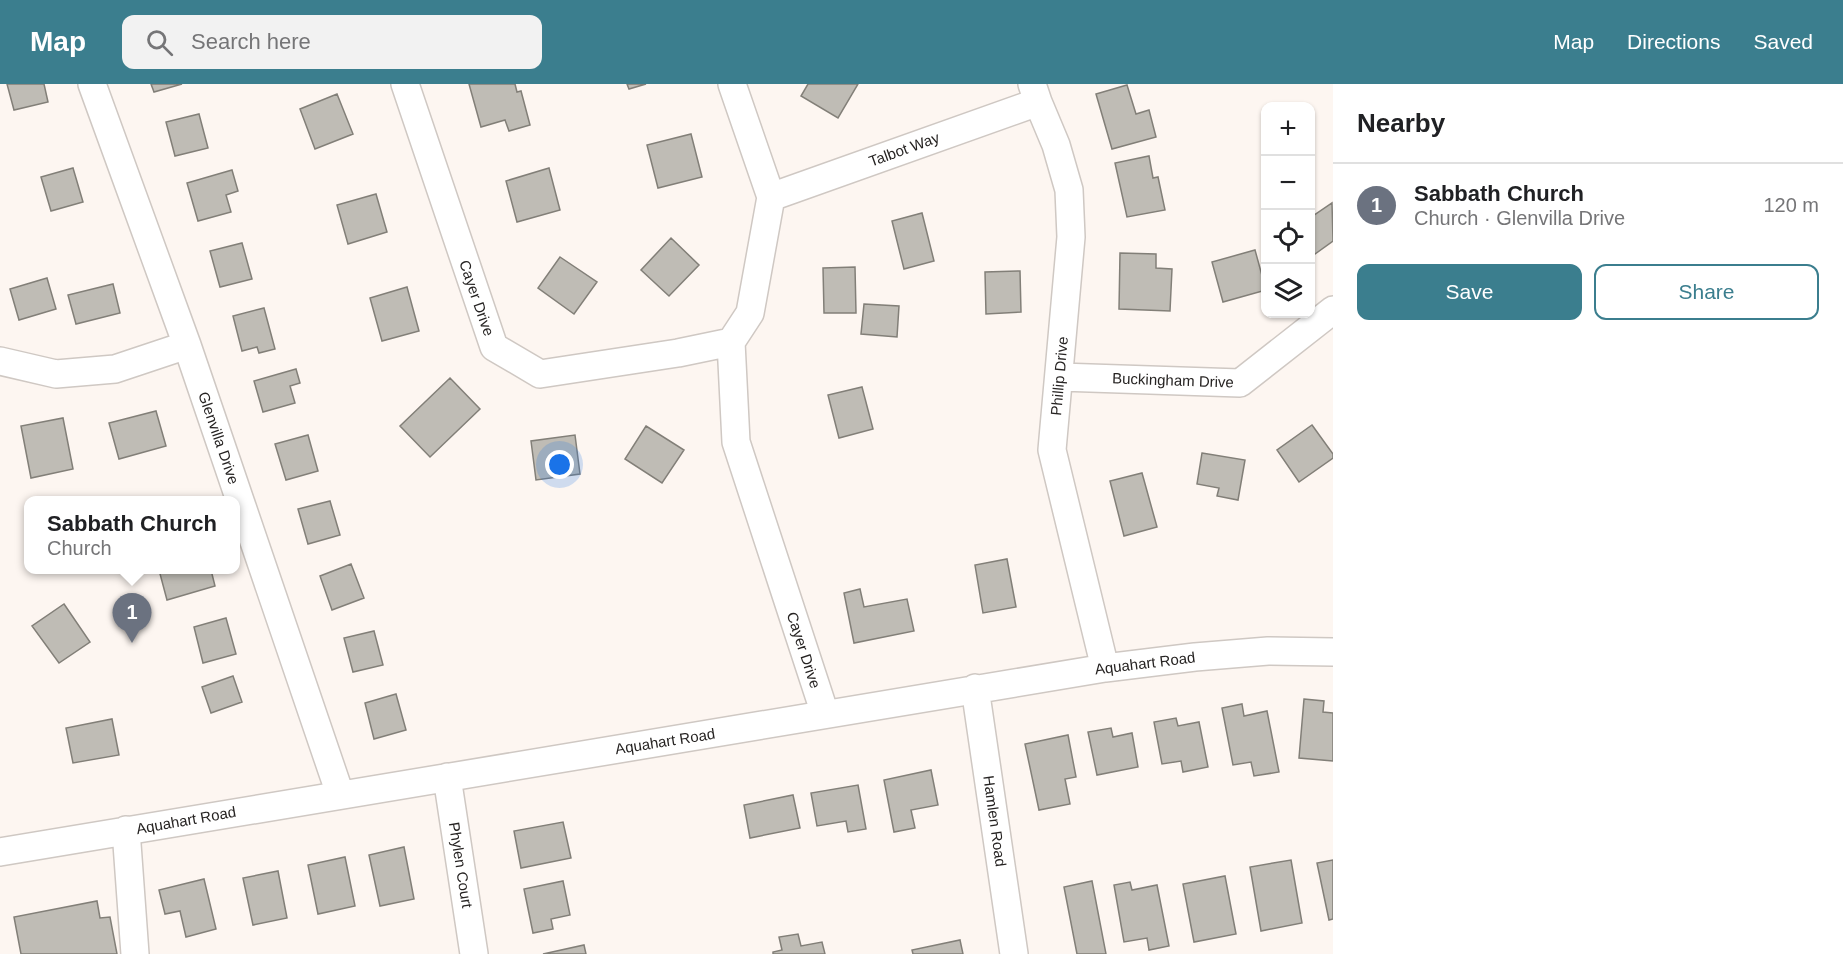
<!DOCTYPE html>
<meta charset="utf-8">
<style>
:root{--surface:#fff;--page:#f2f2f2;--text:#202124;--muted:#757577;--line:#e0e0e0;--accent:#3b7e8e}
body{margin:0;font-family:Arial,sans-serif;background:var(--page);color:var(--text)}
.controls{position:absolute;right:18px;top:18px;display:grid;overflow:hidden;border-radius:12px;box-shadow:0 2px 4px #0004}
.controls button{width:54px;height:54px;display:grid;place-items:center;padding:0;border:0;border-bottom:2px solid var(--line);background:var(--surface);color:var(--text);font:30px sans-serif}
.you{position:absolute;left:560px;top:381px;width:21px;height:21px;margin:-15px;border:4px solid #fff;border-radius:50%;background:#1a73e8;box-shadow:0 0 0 9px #1a73e833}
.badge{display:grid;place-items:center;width:39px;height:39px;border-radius:50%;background:var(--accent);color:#fff;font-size:20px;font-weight:700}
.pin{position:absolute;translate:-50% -50px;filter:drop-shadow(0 2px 3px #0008)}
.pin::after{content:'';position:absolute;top:32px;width:21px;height:18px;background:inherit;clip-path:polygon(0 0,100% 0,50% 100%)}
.popup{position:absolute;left:24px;top:412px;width:216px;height:78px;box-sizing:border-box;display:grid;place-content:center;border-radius:12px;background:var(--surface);filter:drop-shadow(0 2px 4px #0005);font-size:20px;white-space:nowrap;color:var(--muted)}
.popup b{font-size:22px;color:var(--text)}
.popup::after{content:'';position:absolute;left:50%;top:100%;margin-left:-12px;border:12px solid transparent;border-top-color:var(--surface)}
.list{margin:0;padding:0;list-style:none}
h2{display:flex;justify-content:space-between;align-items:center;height:78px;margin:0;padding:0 24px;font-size:26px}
h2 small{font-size:20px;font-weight:400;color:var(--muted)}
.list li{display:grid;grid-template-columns:39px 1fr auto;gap:18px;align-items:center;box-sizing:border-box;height:84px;padding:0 24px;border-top:2px solid var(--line)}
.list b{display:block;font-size:22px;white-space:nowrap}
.list p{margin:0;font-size:20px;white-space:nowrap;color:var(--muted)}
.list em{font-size:20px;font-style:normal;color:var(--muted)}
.actions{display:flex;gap:12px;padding:18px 24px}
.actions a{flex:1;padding:14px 0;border:2px solid var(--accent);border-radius:12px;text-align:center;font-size:21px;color:var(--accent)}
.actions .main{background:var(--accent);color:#fff}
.icon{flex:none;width:33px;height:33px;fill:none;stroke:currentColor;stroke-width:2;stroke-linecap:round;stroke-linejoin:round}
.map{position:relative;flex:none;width:1333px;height:870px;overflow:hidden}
header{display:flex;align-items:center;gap:36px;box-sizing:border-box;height:84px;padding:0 30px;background:var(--accent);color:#fff}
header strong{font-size:28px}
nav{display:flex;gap:33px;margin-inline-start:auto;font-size:21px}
.search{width:420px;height:54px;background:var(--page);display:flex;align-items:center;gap:15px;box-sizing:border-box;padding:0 21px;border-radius:12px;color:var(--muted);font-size:22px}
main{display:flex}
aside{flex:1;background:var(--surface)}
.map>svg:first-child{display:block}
.building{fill:#bfbcb5;stroke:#827f78;stroke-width:1.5}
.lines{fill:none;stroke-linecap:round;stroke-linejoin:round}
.minor-casing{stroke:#cfc8c3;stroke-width:30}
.minor{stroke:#fff;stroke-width:27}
.labels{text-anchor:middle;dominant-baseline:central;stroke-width:4.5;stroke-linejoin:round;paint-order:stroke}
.street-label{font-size:15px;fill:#262322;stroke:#fff}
</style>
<header>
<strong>Map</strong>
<div class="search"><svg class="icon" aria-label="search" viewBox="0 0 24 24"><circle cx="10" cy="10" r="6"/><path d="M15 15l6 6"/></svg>Search here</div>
<nav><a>Map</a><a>Directions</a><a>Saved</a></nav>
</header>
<main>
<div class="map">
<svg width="1333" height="870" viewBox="0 0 1333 870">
<rect width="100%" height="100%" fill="#fdf6f1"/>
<path class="building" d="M7 0H44L48 18 14 26Z
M151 0H182L154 8Z
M469 0H515L517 8 521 7 530 41 509 47 505 36 481 43Z
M627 0H646L629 5Z
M808 0H858L838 34 801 12Z
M1127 1 1136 30 1149 26 1156 53 1112 65 1096 10Z
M337 10 353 50 315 65 300 25Z
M199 30 208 64 175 72 166 38Z
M691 50 702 93 658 104 647 61Z
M1149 72 1153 94 1158 93 1165 126 1127 133 1115 79Z
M73 84 83 118 51 127 41 93Z
M549 84 560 126 517 138 506 97Z
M232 86 238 107 226 111 231 128 198 137 187 99Z
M376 110 387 148 348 160 337 121Z
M1332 119 1333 157 1315 170 1310 164V134Z
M922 129 934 177 904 185 892 137Z
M671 154 699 181 669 212 641 186Z
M242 159 252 195 220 203 210 167Z
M1255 166 1266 206 1223 218 1212 178Z
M1120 169 1156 170V184L1172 185 1170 227 1119 225Z
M560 173 597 198 574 230 538 204Z
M855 183 856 229H824L823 184Z
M1020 187 1021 228 986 230 985 188Z
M47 194 56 225 19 236 10 205Z
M113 200 120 229 76 240 68 211Z
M407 203 419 247 382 257 370 214Z
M864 220 899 222 897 253 861 250Z
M264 224 275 265 259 269 257 263 242 267 233 232Z
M296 285 300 299 290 302 295 319 263 328 254 297Z
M450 294 480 325 430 373 400 342Z
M862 303 873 345 839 354 828 311Z
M156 327 166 362 119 375 109 339Z
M63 334 73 385 31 394 21 342Z
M1312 341 1333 370V374L1299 398 1277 366Z
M646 342 684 366 662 399 625 375Z
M308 351 318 387 286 396 275 360Z
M575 351 580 390 536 396 531 357Z
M1202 369 1245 376 1238 416 1217 412 1219 404 1197 400Z
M1142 389 1157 443 1124 452 1110 397Z
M330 417 340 451 308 460 298 425Z
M1007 475 1016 523 983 529 975 481Z
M351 480 364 514 332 526 320 492Z
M159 486H211L215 502 167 516Z
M860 505 864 523 907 515 914 547 854 559 844 509Z
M64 520 90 558 59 579 32 542Z
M226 534 236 570 203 579 194 543Z
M374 547 383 581 353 588 344 554Z
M233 592 242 618 211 629 202 603Z
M396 610 406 646 374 655 365 619Z
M1304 615 1324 617 1323 628 1333 629V677L1299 674Z
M1242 620 1244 632 1267 627 1279 688 1254 692 1251 678 1233 681 1222 624Z
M1176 634 1178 642 1199 638 1208 683 1183 688 1181 677 1162 680 1154 638Z
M112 635 119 671 73 679 66 644Z
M1111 644 1113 653 1132 649 1138 683 1097 691 1088 648Z
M1068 651 1076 693 1065 695 1070 720 1039 726 1025 660Z
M931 686 938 721 911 726 915 744 894 748 884 696Z
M858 701 866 745 848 748 846 737 817 742 811 709Z
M793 711 800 744 750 754 744 721Z
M563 738 571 774 521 784 514 747Z
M404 763 414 815 380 822 369 771Z
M345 773 355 822 318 830 308 781Z
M1291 776 1302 839 1261 847 1250 783Z
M1333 776V835L1329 836 1317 779Z
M278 787 287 834 253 841 243 794Z
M1225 792 1236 850 1194 858 1183 800Z
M204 795 216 845 186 853 180 827 165 830 159 806Z
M563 797 570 831 551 835 553 845 533 849 524 805Z
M1092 797 1106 870H1077L1064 803Z
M1130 798 1132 806 1157 801 1169 862 1149 866 1147 854 1124 858 1114 801Z
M97 817 100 834 110 833 117 870H21L14 833Z
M798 850 801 862 822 858 825 870H773V868L782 866 779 853Z
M960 856 963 870H913L912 866Z
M584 861 586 870H543Z"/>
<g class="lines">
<g class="minor-casing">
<path id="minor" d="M92 0 187 261 340 710
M405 0 494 263 540 290 678 269 731 258
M732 0 771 113 750 229 731 258 736 358 825 630
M1032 0 1038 18 1056 61 1069 106 1071 153 1052 366 1105 584
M771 113 1038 18
M0 277 56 290 115 285 187 261
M1060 293 1240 299 1333 226
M975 604 1014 870
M447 693 474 870
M126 746 135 870
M0 768 1105 584 1195 573 1268 567 1333 568"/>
</g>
<use href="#minor" class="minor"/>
</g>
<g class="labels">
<g class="street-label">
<text transform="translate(904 65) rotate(-20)">Talbot Way</text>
<text transform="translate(477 214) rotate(71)">Cayer Drive</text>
<text transform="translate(1059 292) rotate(-85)">Phillip Drive</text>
<text transform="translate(1173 296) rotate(2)">Buckingham Drive</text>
<text transform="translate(219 354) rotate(71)">Glenvilla Drive</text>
<text transform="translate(804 566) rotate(72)">Cayer Drive</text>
<text transform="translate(1145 579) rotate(-7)">Aquahart Road</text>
<text transform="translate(665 657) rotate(-9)">Aquahart Road</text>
<text transform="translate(186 736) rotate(-10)">Aquahart Road</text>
<text transform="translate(995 737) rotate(82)">Hamlen Road</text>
<text transform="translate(461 781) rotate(81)">Phylen Court</text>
</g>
</g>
</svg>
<div class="controls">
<button>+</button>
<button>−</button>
<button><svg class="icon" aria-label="locate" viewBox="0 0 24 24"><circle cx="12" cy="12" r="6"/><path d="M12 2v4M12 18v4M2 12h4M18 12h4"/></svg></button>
<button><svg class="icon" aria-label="layers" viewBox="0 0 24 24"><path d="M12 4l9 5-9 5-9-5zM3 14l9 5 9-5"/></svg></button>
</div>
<div class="you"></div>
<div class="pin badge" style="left:132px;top:559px;background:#6b7280">1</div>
<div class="popup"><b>Sabbath Church</b>Church</div>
</div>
<aside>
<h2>Nearby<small></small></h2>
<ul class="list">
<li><span class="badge" style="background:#6b7280">1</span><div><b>Sabbath Church</b><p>Church · Glenvilla Drive</p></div><em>120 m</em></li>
</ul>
<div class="actions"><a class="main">Save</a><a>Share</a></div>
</aside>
</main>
